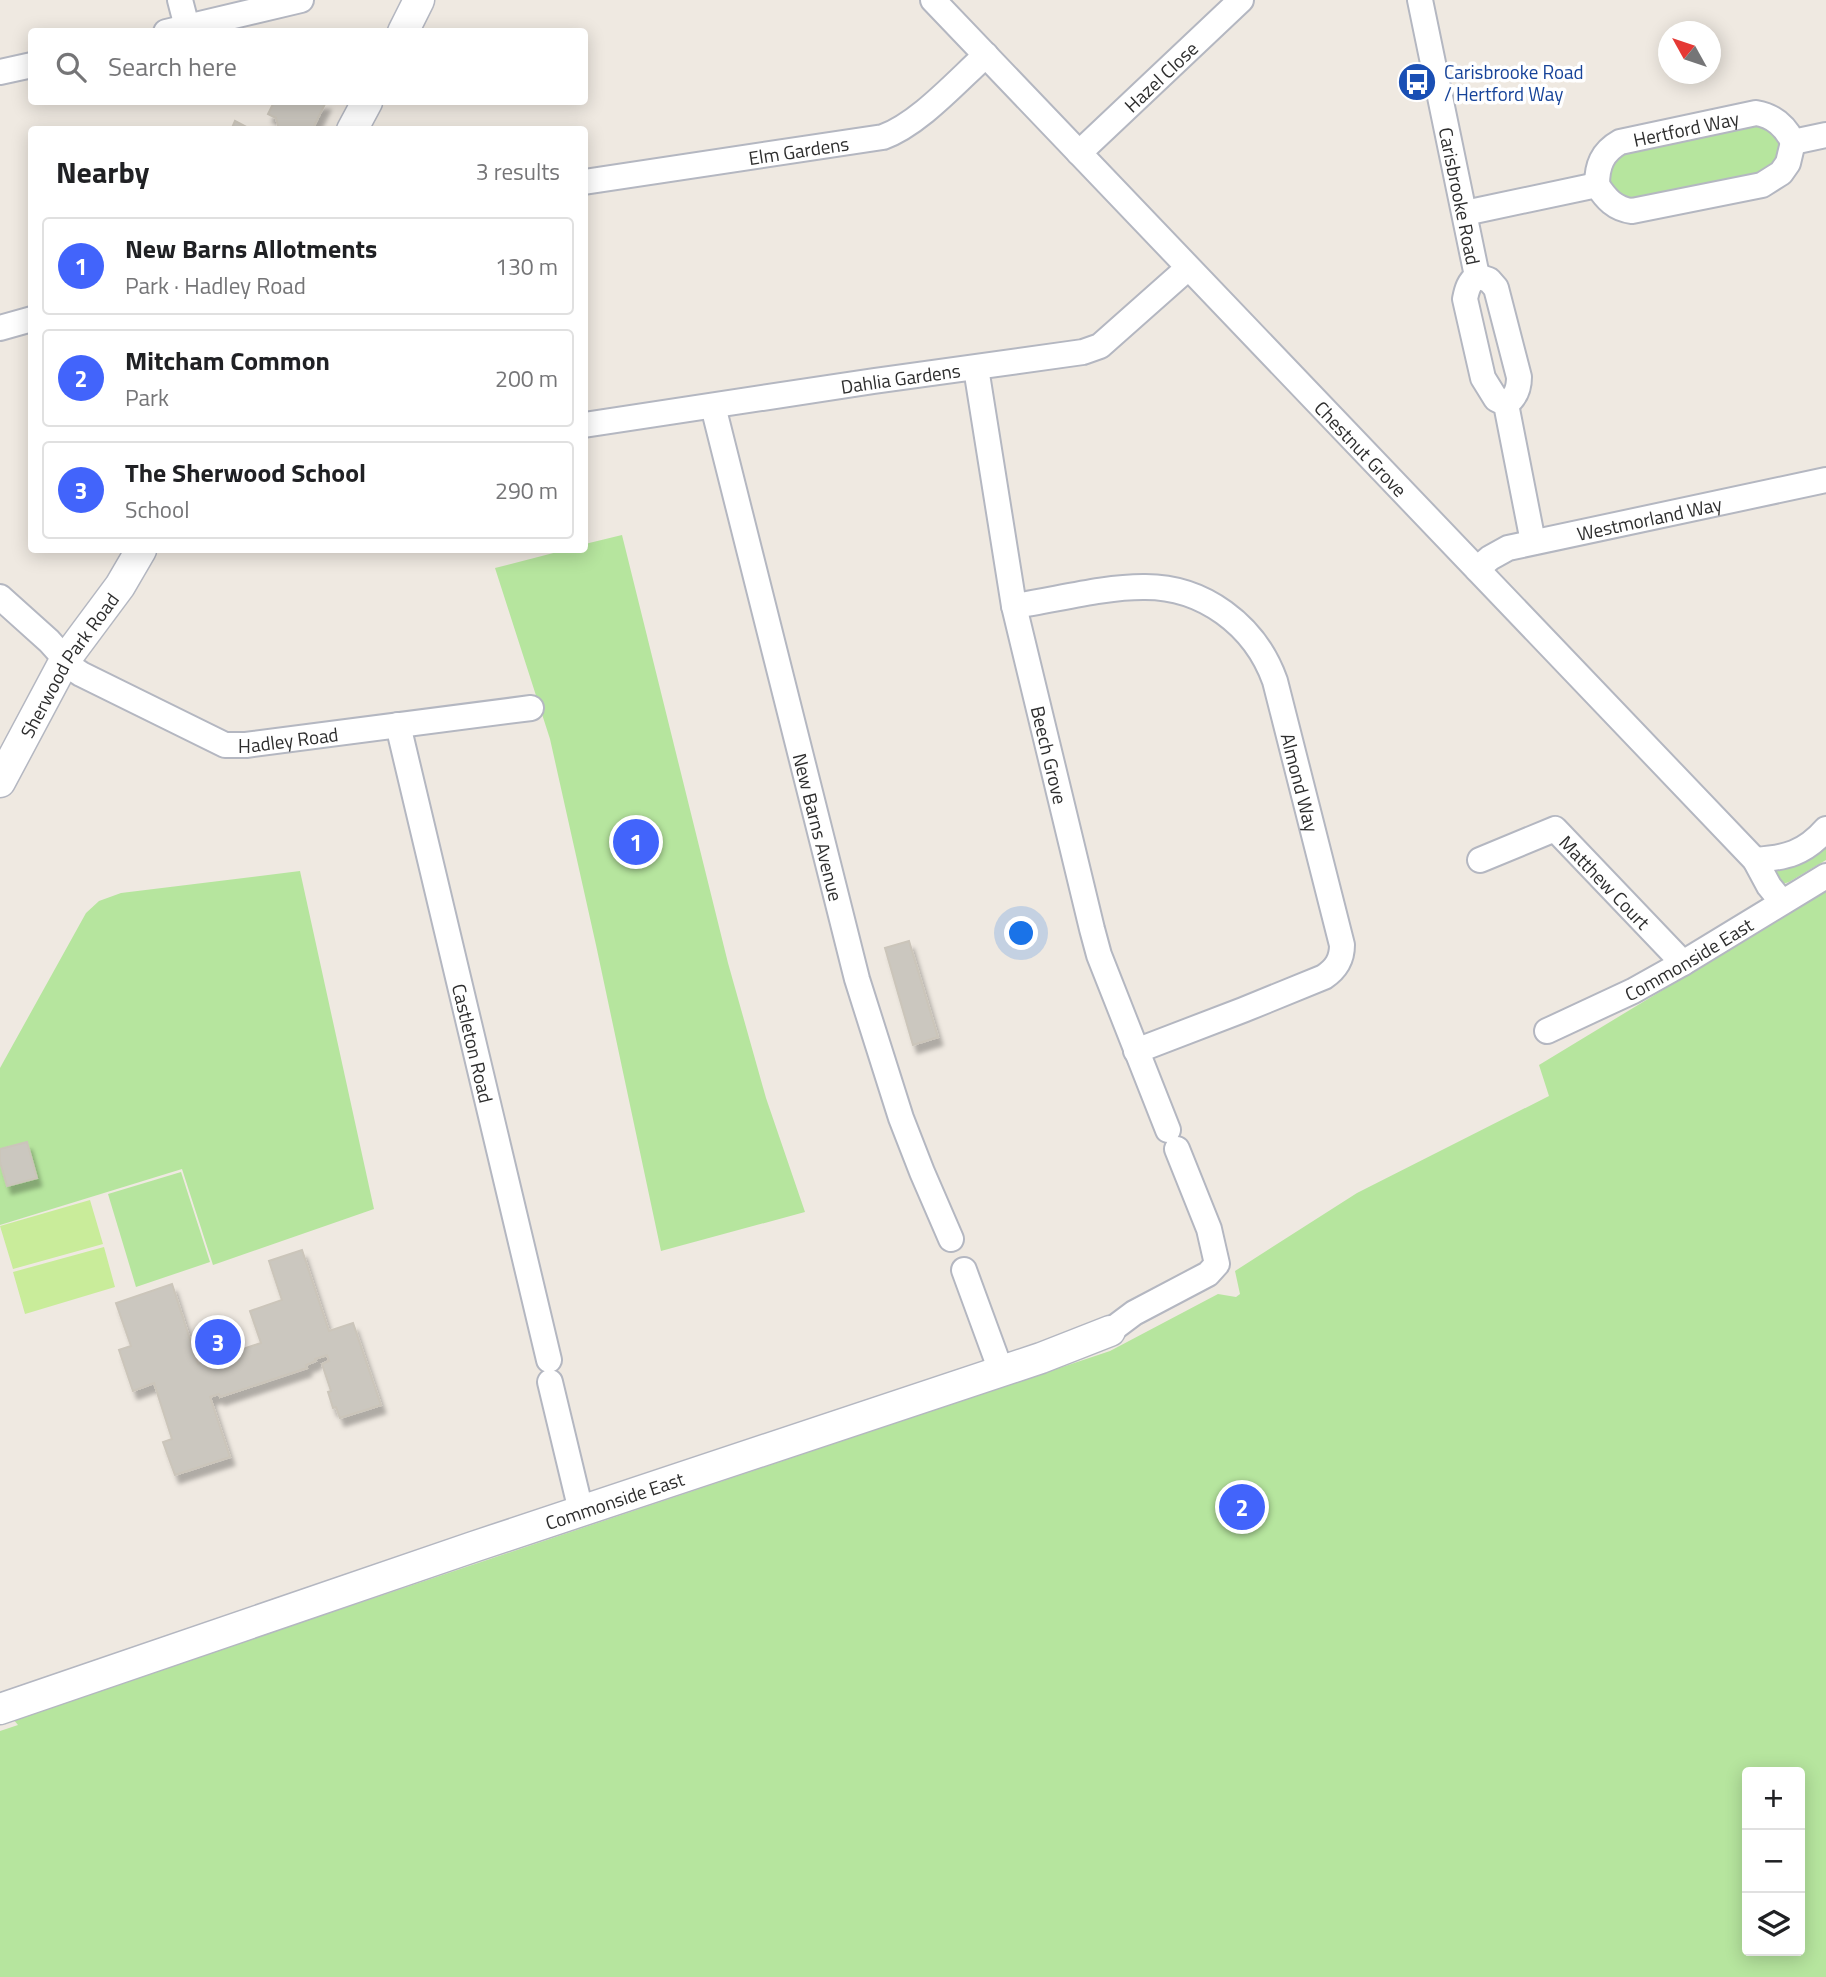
<!DOCTYPE html>
<meta charset="utf-8">
<style>
:root{--surface:#fff;--page:#f2f2f2;--text:#202124;--muted:#757577;--line:#e0e0e0;--accent:#4264fb}
body{margin:0;font-family:"Titillium Web",sans-serif;background:var(--page);color:var(--text)}
.controls{position:absolute;right:21px;bottom:21px;display:grid;overflow:hidden;border-radius:7px;box-shadow:0 4px 18px #0003}
.controls button{width:63px;height:63px;display:grid;place-items:center;padding:0;border:0;border-bottom:2px solid var(--line);background:var(--surface);color:var(--text);font:35px sans-serif}
.compass{position:absolute;left:1658px;top:21px;width:63px;height:63px;border-radius:50%;background:var(--surface);box-shadow:0 4px 18px #0003;rotate:310deg}
.you{position:absolute;left:1022px;top:934px;width:24px;height:24px;margin:-18px;border:5px solid #fff;border-radius:50%;background:#1a73e8;box-shadow:0 0 0 10px #1a73e833}
.badge{display:grid;place-items:center;width:46px;height:46px;border-radius:50%;background:var(--accent);color:#fff;font-size:23px;font-weight:700}
.pin{position:absolute;translate:-50% -50%;border:4px solid #fff;box-shadow:0 2px 7px #0006}
.list{margin:0;padding:0;list-style:none}
h2{display:flex;justify-content:space-between;align-items:center;height:91px;margin:0;padding:0 28px;font-size:30px}
h2 small{font-size:23px;font-weight:400;color:var(--muted)}
.list li{display:grid;grid-template-columns:46px 1fr auto;gap:21px;align-items:center;box-sizing:border-box;height:98px;margin:0 14px 14px;padding:0 14px;border:2px solid var(--line);border-radius:7px}
.list b{display:block;font-size:26px;white-space:nowrap}
.list p{margin:0;font-size:23px;white-space:nowrap;color:var(--muted)}
.list em{font-size:23px;font-style:normal;color:var(--muted)}
.icon{flex:none;width:38px;height:38px;fill:none;stroke:currentColor;stroke-width:2;stroke-linecap:round;stroke-linejoin:round}
.map{position:relative;flex:none;width:1826px;height:1977px;overflow:hidden}
.search{position:absolute;background:var(--surface);box-shadow:0 4px 18px #0003;left:28px;top:28px;width:560px;height:77px;display:flex;align-items:center;gap:18px;box-sizing:border-box;padding:0 24px;border-radius:7px;color:var(--muted);font-size:26px}
.panel{position:absolute;background:var(--surface);box-shadow:0 4px 18px #0003;left:28px;top:126px;width:560px;height:427px;border-radius:7px}
.map>svg:first-child{display:block}
.green{fill:#b6e59e;fill-rule:evenodd}
.pitch{fill:#c9ec9a}
.building{fill:#cbc7bf;stroke:#cbc5ba;stroke-width:2;filter:url(#shadow)}
.lines{fill:none;stroke-linecap:round;stroke-linejoin:round}
.minor-casing{stroke:#b4b7c1;stroke-width:28}
.tertiary-casing{stroke:#b4b7c1;stroke-width:33}
.minor{stroke:#fff;stroke-width:24}
.tertiary{stroke:#fff;stroke-width:30}
.labels{text-anchor:middle;dominant-baseline:central;stroke-width:7;stroke-linejoin:round;paint-order:stroke}
.transit-label{font-size:19px;fill:#164399;stroke:#fff;text-anchor:start}
.street-label{font-size:19px;fill:#2e2e2e;stroke:#fff}
</style>
<div class="map">
<svg width="1826" height="1977" viewBox="0 0 1826 1977">
<defs>
<filter id="shadow"><feDropShadow dx="4.5" dy="8" stdDeviation="2" flood-color="#0004"/></filter>
</defs>
<rect width="100%" height="100%" fill="#efe9e1"/>
<path class="green" d="M1756 121 1777 133 1781 149 1770 173 1642 203 1612 194 1606 171 1613 155Z
M622 535 728 963 766 1098 805 1212 661 1251 596 945 550 739 495 568 565 550H584L585 544Z
M1826 842V860L1789 882 1783 884 1773 871Z
M300 871 374 1209 213 1265 182 1169 0 1225V1068L86 913 99 901 121 893Z
M1826 891V1977H0V1731L18 1725 13 1719 1110 1351 1218 1294 1236 1297 1240 1294 1235 1271 1357 1193 1549 1096 1539 1065ZM1747 1772H1800V1951H1747Z
M181 1172 210 1262 136 1287 108 1194Z"/>
<path class="pitch" d="M90 1200 103 1244 13 1269 0 1226Z
M104 1247 115 1287 25 1314 13 1272Z"/>
<path class="building" d="M274 102H326L312 130H279L276 118 268 114Z
M235 121 252 130H231Z
M909 941 938 1037 913 1045 885 948Z
M27 1142 37 1178 7 1186 0 1162V1149Z
M302 1250 329 1331 353 1323 381 1405 340 1418 336 1407 333 1408 328 1392 331 1391 322 1364 329 1361 327 1355 315 1359 316 1361 306 1365 307 1368 220 1397 219 1394 210 1397 230 1457 175 1475 163 1442 172 1439 154 1383 133 1391 119 1350 131 1346 116 1303 172 1284 198 1364 261 1343 250 1311 282 1300 269 1261Z"/>
<g class="lines">
<g class="minor-casing">
<g id="minor">
<path d="M180 0 187 27"/>
<path id="s1" d="M933 0 1755 860 1769 886 1782 902"/>
<path id="s2" d="M1420 0 1477 276C1469 282 1467 289 1465 299L1483 378 1496 399 1506 404 1533 542"/>
<path d="M166 32 301 0"/>
<path d="M0 72 32 65"/>
<path id="s3" d="M1079 153 1241 0"/>
<path id="s4" d="M584 182 883 137C919 124 957 81 986 55"/>
<path id="s5" d="M1597 185C1597 166 1602 152 1620 142L1756 113C1774 116 1785 126 1793 142L1826 135"/>
<path d="M1465 213 1597 185C1606 199 1615 209 1632 211L1762 185 1781 173 1788 163 1793 142"/>
<path d="M1477 276 1489 280 1496 288 1519 377C1519 389 1516 397 1506 404"/>
<path d="M0 328 32 319"/>
<path id="s6" d="M976 368 1014 606 1092 929 1099 955 1168 1130"/>
<path id="s7" d="M713 406 857 979 901 1118 922 1172 951 1239"/>
<path id="s8" d="M584 425 874 381 1083 352 1100 346 1188 268"/>
<path id="s9" d="M1477 569 1490 558 1508 548 1826 480"/>
<path id="s10" d="M0 597 49 641 75 670 81 674 225 745H246L531 708"/>
<path id="s11" d="M1014 606C1055 600 1103 587 1143 587 1203 586 1255 625 1275 681L1342 945C1342 960 1336 969 1324 977L1243 1010 1136 1051"/>
<path id="s12" d="M398 725 549 1360"/>
<path id="s13" d="M1480 860 1555 829 1683 963"/>
<path d="M1755 860C1786 858 1805 853 1826 829"/>
<path id="s14" d="M1547 1031 1633 991 1683 963 1826 876"/>
<path d="M964 1270 1001 1371"/>
<path d="M1110 1331 1134 1313 1208 1274 1217 1264 1209 1229 1177 1149"/>
<path d="M550 1382 581 1511"/>
</g>
</g>
<g class="tertiary-casing">
<g id="tertiary">
<path d="M403 32 419 0"/>
<path d="M352 130 367 102"/>
<path id="s15" d="M0 782 65 660 120 586 141 550"/>
<path id="s16" d="M0 1709 473 1547 1041 1358 1110 1331"/>
</g>
</g>
<use href="#minor" class="minor"/>
<use href="#tertiary" class="tertiary"/>
</g>
<defs>
<g id="bus-disc" transform="scale(2.0125)"><circle r="9.5" fill="#1a4fb4" stroke="#fff"/><path d="M-5-6H5V4H4V6H2V4H-2V6H-4V4H-5ZM-3.5-4V0h7V-4ZM-3.5 1.2v1.5H-2V1.2ZM2 1.2v1.5H3.5V1.2Z" fill="#fff"/></g>
</defs>
<g fill-rule="evenodd">
<use href="#bus-disc" x="1417" y="82"/>
</g>
<g class="labels">
<g class="transit-label">
<text x="1444" y="71">Carisbrooke Road<tspan x="1444" dy="22">/ Hertford Way</tspan></text>
</g>
<g class="street-label">
<text stroke="none"><textPath href="#s3" startOffset="112">Hazel Close</textPath></text>
<text stroke="none"><textPath href="#s5" startOffset="119">Hertford Way</textPath></text>
<text stroke="none"><textPath href="#s4" startOffset="217">Elm Gardens</textPath></text>
<text stroke="none"><textPath href="#s2" startOffset="200">Carisbrooke Road</textPath></text>
<text stroke="none"><textPath href="#s8" startOffset="320">Dahlia Gardens</textPath></text>
<text stroke="none"><textPath href="#s1" startOffset="620">Chestnut Grove</textPath></text>
<text stroke="none"><textPath href="#s9" startOffset="182">Westmorland Way</textPath></text>
<text stroke="none"><textPath href="#s15" startOffset="136">Sherwood Park Road</textPath></text>
<text stroke="none"><textPath href="#s10" startOffset="336">Hadley Road</textPath></text>
<text stroke="none"><textPath href="#s6" startOffset="394">Beech Grove</textPath></text>
<text stroke="none"><textPath href="#s11" startOffset="408">Almond Way</textPath></text>
<text stroke="none"><textPath href="#s7" startOffset="434">New Barns Avenue</textPath></text>
<text stroke="none"><textPath href="#s13" startOffset="154">Matthew Court</textPath></text>
<text stroke="none"><textPath href="#s14" startOffset="159">Commonside East</textPath></text>
<text stroke="none"><textPath href="#s12" startOffset="327">Castleton Road</textPath></text>
<text stroke="none"><textPath href="#s16" startOffset="649">Commonside East</textPath></text>
</g>
</g>
</svg>
<div class="controls">
<button>+</button>
<button>−</button>
<button><svg class="icon" aria-label="layers" viewBox="0 0 24 24"><path d="M12 4l9 5-9 5-9-5zM3 14l9 5 9-5"/></svg></button>
</div>
<svg class="compass" viewBox="-18 -18 36 36"><path d="M0-13l5 13h-10z" fill="#e53935"/><path d="M0 13l5-13h-10z" fill="#757577"/></svg>
<div class="you"></div>
<div class="pin badge" style="left:636px;top:842px">1</div>
<div class="pin badge" style="left:1242px;top:1507px">2</div>
<div class="pin badge" style="left:218px;top:1342px">3</div>
<div class="search"><svg class="icon" aria-label="search" viewBox="0 0 24 24"><circle cx="10" cy="10" r="6"/><path d="M15 15l6 6"/></svg>Search here</div>
<section class="panel">
<h2>Nearby<small>3 results</small></h2>
<ul class="list">
<li><span class="badge">1</span><div><b>New Barns Allotments</b><p>Park · Hadley Road</p></div><em>130 m</em></li>
<li><span class="badge">2</span><div><b>Mitcham Common</b><p>Park</p></div><em>200 m</em></li>
<li><span class="badge">3</span><div><b>The Sherwood School</b><p>School</p></div><em>290 m</em></li>
</ul>
</section>
</div>
